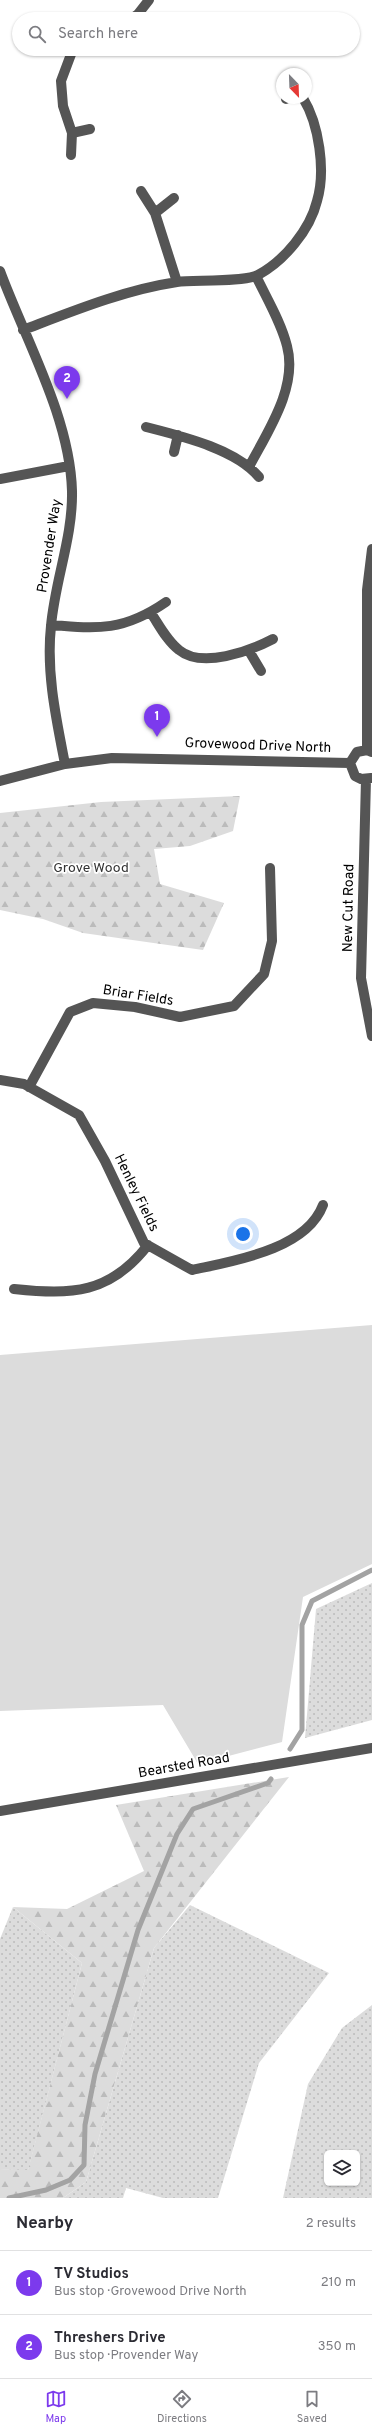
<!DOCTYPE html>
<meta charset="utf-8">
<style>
:root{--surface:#fff;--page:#f7f7f7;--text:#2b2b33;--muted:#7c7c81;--line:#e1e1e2;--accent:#7c3aed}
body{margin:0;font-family:Overpass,sans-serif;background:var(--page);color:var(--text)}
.controls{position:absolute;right:12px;bottom:12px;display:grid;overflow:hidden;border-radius:6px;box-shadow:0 1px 3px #0004}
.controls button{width:36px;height:36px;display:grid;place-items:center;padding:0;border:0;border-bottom:1px solid var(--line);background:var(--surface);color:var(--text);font:20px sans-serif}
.compass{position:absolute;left:276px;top:68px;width:36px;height:36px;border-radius:50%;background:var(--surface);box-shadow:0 1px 3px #0004;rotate:157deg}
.you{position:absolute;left:243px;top:1234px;width:14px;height:14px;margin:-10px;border:3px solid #fff;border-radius:50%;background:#1a73e8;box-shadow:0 0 0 6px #1a73e833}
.badge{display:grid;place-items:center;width:26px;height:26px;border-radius:50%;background:var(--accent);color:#fff;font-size:13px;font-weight:700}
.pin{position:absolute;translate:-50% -33px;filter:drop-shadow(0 1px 2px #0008)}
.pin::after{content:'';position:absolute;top:21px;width:14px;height:12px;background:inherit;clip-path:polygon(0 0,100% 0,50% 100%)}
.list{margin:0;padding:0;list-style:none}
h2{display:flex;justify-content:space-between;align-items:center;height:52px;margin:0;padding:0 16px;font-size:17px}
h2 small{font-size:13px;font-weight:400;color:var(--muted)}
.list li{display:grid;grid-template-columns:26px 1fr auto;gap:12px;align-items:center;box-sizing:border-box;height:64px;padding:0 16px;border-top:1px solid var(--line)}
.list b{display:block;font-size:15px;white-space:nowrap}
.list p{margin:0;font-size:13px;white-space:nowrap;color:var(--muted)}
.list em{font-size:13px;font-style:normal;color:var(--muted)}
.icon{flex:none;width:22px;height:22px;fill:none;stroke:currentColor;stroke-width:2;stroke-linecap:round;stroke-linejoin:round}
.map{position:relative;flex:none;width:372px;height:2198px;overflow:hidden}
.search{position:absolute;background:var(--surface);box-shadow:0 1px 3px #0004;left:12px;right:12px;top:12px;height:44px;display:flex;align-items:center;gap:10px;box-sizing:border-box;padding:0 14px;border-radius:22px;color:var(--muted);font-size:15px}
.sheet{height:180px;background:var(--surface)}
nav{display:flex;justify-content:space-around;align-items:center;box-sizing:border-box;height:56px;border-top:1px solid var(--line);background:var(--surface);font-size:11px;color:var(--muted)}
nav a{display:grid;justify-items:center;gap:2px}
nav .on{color:var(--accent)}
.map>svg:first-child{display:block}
.grass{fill:url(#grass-dots);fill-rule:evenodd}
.forest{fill:url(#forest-firs)}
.park{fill:#dcdcdc}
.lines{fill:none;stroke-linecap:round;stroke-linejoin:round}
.stream{stroke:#a3a3a3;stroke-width:5}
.minor{stroke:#555;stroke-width:10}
.labels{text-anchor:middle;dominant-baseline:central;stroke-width:3.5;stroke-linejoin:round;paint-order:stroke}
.street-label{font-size:14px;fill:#000;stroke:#fff}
.park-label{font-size:14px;fill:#333;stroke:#fff}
</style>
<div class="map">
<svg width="372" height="2198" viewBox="0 0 372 2198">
<defs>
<pattern id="grass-dots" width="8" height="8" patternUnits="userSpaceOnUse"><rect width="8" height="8" fill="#dcdcdc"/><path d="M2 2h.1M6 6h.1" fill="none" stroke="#bbb" stroke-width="1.8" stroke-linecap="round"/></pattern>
<pattern id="forest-firs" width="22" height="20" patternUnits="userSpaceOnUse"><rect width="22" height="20" fill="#dcdcdc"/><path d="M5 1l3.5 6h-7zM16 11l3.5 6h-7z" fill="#bbb"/></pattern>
</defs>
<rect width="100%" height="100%" fill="#fff"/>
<path class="grass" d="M372 1583V1720L305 1738 316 1609Z
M190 1905 329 1973 259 2063 218 2198H163L126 2188 123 2198H63L86 2182 154 1948Z
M13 1907 82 1963 28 2171 0 2169V1939Z
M372 2005V2198H283L308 2084 342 2028ZM327 2153H357V2183H327Z"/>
<path class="forest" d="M240 796 233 831 190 846 154 849 160 884 224 903 203 950 83 933 43 919 0 910V813L101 802Z
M289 1777 154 1948 86 2182 63 2198H0V2169L28 2170 82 1963 13 1907 67 1909 144 1871 116 1805Z"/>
<path class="park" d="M372 1325V1564L303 1597 282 1742 198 1764 163 1705 0 1711V1355Z"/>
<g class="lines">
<path class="stream" d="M290 1749 302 1730V1625L312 1601 372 1570
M9 2198 46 2190 70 2180 84 2165 85 2125 95 2074 138 1930 177 1834 193 1809 268 1783 271 1779"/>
<path class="minor" d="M131 19 138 14 149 0
M286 99 287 98
M72 133 90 129
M71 155 72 133 63 106 61 81 73 49
M141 191 155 213 177 282
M155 213 174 198
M0 271C25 339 70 417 72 491 73 537 55 580 51 626 46 672 56 718 65 764
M23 330C73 311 124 290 177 282 194 280 245 282 258 275 284 261 310 230 317 201 326 171 319 124 303 98
M146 427C181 436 236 449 259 477
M174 452 178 435
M250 465C268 431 298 387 287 346 281 322 267 299 256 276
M0 479 69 466
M151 613C159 625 167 641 179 650 202 669 250 651 273 639
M51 625C99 629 124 631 166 602
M249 651 261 671
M367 750V590L372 549
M371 778 361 779 355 776 350 763 357 752 367 750 372 752
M366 779 361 978 372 1036
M0 781 65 764 112 758 350 763
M0 1080 24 1084 79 1115 105 1161 144 1243 192 1270C233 1261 306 1250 323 1205
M29 1087 70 1012 93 1003 135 1007 180 1017 234 1006 264 974 272 941 270 868
M14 1289C72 1295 110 1294 148 1245
M0 1811 372 1748"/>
</g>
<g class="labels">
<g class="street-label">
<text transform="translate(50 546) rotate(-81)">Provender Way</text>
<text transform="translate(258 746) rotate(2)">Grovewood Drive North</text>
<text transform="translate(349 908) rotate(-89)">New Cut Road</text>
<text transform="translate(138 996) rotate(9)">Briar Fields</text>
<text transform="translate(136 1193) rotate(64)">Henley Fields</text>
<text transform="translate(184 1766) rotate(-10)">Bearsted Road</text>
</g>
<g class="park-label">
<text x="91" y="868">Grove Wood</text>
</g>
</g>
</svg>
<div class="controls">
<button><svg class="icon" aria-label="layers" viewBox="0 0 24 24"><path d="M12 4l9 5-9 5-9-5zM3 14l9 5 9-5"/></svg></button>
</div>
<svg class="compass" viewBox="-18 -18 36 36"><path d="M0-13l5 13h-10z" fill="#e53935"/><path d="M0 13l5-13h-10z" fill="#7c7c81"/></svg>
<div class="you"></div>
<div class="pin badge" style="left:157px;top:737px">1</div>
<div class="pin badge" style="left:67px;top:399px">2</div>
<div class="search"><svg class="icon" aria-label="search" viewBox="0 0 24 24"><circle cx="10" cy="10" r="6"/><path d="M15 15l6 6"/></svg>Search here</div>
</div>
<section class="sheet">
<h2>Nearby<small>2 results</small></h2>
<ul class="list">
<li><span class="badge">1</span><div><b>TV Studios</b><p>Bus stop · Grovewood Drive North</p></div><em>210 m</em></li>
<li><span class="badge">2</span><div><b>Threshers Drive</b><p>Bus stop · Provender Way</p></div><em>350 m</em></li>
</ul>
</section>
<nav>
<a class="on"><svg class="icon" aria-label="map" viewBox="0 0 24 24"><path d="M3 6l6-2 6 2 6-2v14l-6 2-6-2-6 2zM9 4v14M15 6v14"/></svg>Map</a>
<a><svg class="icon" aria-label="directions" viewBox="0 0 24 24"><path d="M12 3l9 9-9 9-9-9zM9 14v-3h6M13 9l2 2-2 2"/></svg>Directions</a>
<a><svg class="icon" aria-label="saved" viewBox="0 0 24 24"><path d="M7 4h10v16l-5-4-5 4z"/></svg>Saved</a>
</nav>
